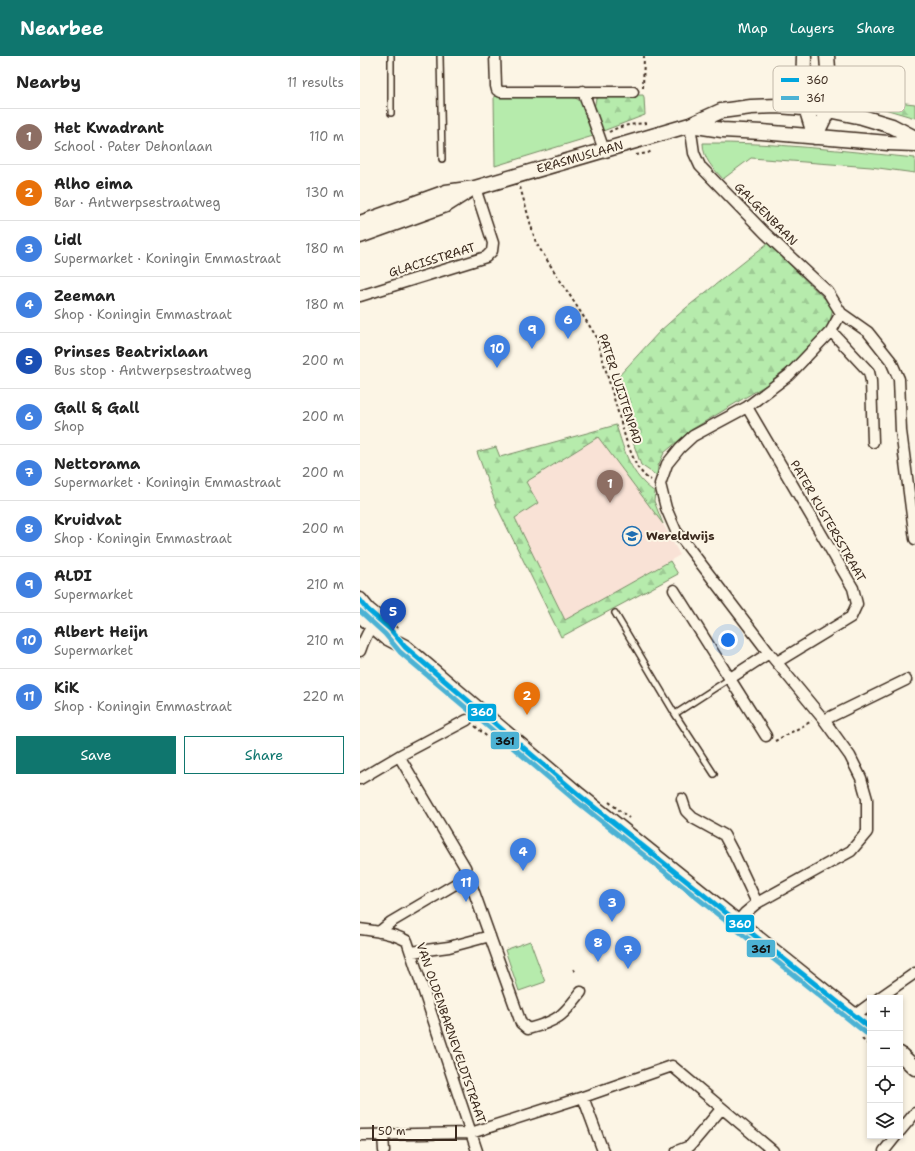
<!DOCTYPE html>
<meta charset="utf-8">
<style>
:root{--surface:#fff;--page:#f6f6f6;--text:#222;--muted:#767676;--line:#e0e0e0;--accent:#0f766e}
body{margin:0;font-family:"Shantell Sans",sans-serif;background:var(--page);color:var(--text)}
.controls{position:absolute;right:12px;bottom:12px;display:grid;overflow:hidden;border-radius:0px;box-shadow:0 2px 6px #0003}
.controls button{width:36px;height:36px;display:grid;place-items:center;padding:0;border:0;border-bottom:1px solid var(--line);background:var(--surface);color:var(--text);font:20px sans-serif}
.scale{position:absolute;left:12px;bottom:10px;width:85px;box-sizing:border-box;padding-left:4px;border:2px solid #3b2a1e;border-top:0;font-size:11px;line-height:14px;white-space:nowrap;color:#3b2a1e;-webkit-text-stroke:3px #fcf5e5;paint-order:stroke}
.you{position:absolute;left:368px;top:584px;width:14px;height:14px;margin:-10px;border:3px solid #fff;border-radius:50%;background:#1a73e8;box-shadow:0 0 0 6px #1a73e833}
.badge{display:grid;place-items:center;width:26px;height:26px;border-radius:50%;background:var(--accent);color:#fff;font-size:13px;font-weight:700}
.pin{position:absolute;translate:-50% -33px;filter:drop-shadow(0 1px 2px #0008)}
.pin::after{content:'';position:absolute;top:21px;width:14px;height:12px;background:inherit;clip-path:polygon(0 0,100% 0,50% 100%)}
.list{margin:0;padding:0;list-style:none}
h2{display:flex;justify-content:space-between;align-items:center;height:52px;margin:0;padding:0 16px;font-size:17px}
h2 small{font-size:13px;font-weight:400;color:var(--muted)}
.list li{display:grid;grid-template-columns:26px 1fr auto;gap:12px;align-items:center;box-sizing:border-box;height:56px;padding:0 16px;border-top:1px solid var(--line)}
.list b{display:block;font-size:15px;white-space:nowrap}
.list p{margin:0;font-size:13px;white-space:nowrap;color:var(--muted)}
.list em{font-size:13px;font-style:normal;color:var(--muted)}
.actions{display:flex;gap:8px;padding:12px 16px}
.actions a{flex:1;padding:9px 0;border:1px solid var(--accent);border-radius:0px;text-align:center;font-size:14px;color:var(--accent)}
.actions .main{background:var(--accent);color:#fff}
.icon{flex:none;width:22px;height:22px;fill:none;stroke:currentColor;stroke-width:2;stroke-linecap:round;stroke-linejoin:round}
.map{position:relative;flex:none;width:555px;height:1095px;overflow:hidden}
header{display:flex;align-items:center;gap:24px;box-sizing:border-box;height:56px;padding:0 20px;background:var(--accent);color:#fff}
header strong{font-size:19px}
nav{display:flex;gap:22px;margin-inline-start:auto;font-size:14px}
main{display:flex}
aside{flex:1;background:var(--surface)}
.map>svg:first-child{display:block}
.built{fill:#f9e2d6}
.green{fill:#b6ebac;stroke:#788a65}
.forest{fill:url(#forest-firs);stroke:#788a65}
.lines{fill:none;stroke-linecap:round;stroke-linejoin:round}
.lane-casing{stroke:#3b2a1e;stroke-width:8}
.street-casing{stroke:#3b2a1e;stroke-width:13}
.secondary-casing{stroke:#3b2a1e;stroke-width:17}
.path{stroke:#3b2a1e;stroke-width:2;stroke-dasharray:3 3;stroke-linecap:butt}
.lane{stroke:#fcf5e5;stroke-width:5}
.street{stroke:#fcf5e5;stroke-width:10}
.secondary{stroke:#fcf5e5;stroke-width:14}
.bus-1-casing{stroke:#fcf5e5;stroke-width:8}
.bus-2-casing{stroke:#fcf5e5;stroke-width:8}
.bus-1{stroke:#00a6de;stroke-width:5}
.bus-2{stroke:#4cb2d4;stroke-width:5}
.labels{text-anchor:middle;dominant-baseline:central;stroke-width:4;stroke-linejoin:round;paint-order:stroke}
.street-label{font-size:12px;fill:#3b2a1e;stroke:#fcf5e5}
.poi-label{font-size:12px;font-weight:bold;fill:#3b2a1e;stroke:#fcf5e5;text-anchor:start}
.key{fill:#fcf5e5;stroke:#c2b8a9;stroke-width:1}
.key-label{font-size:11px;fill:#3b2a1e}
.line-badge{stroke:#fcf5e5;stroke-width:1.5}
.badge-label{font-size:11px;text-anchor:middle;font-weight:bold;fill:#fff}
.pale-badge-label{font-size:11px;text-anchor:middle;font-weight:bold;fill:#111}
</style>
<header>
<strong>Nearbee</strong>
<nav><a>Map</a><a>Layers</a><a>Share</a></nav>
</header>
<main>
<aside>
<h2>Nearby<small>11 results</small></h2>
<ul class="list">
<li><span class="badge" style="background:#8d6e63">1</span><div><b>Het Kwadrant</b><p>School · Pater Dehonlaan</p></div><em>110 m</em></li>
<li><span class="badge" style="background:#e8710a">2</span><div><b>Alho eima</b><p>Bar · Antwerpsestraatweg</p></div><em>130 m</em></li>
<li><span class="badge" style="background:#3f7fe0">3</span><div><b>Lidl</b><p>Supermarket · Koningin Emmastraat</p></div><em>180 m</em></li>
<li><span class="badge" style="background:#3f7fe0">4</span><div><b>Zeeman</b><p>Shop · Koningin Emmastraat</p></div><em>180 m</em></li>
<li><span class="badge" style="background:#1a4fb4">5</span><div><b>Prinses Beatrixlaan</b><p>Bus stop · Antwerpsestraatweg</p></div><em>200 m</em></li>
<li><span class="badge" style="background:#3f7fe0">6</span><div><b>Gall &amp; Gall</b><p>Shop</p></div><em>200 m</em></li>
<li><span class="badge" style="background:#3f7fe0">7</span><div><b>Nettorama</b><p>Supermarket · Koningin Emmastraat</p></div><em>200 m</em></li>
<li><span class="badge" style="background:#3f7fe0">8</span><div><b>Kruidvat</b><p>Shop · Koningin Emmastraat</p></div><em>200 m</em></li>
<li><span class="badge" style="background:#3f7fe0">9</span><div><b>ALDI</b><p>Supermarket</p></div><em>210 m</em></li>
<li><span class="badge" style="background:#3f7fe0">10</span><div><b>Albert Heijn</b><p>Supermarket</p></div><em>210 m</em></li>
<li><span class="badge" style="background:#3f7fe0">11</span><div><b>KiK</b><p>Shop · Koningin Emmastraat</p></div><em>220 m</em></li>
</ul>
<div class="actions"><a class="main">Save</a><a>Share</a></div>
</aside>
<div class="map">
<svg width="555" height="1095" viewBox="0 0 555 1095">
<defs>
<pattern id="forest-firs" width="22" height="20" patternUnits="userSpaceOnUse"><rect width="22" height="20" fill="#b6ebac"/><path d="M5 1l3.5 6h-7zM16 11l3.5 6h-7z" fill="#9dca94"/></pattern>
</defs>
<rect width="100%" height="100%" fill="#fcf5e5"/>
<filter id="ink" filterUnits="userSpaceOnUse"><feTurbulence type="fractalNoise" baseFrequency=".025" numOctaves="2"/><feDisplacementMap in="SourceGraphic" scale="8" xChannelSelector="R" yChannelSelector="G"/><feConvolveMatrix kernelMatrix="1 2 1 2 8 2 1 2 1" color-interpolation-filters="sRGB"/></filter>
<g filter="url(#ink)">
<path class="built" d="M238 381 303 468 320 499 204 565 155 462 178 447 166 427Z"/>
<path class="green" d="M209 39 219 44 231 71 233 80 135 110 134 40Z
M343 87C413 86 485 95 555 102V117L511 111 391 102 363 123C353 112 343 103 343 87Z
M170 885 185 926 159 935 145 894Z"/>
<path class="forest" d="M494 28C514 40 531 46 555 48V62L518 51 503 43Z
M283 39 284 41 285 59 243 75 234 52 236 43 242 40Z
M408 187 473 251 470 267 461 280 443 299 406 329 331 374 304 397 298 410 297 420 281 409 267 369 256 323 300 275 326 252Z
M256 369C265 396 270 419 295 436L294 445 303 468 238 381 166 426 178 447 155 462 205 564 310 505 318 518 201 581 137 451 117 396 136 391 140 401Z"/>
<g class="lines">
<g class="lane-casing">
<path id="lane" d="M31 0V57
M80 0 82 103
M255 557 315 658 354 718
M315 658 369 623"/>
</g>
<g class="street-casing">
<path id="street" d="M135 0 136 30 137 34 141 36H273
M223 35 244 94
M330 69 334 97 340 110 405 177 468 236 481 257 508 276 531 305 539 323 541 375 555 483
M0 240 126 201 132 195 133 187 115 132
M471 275 509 316 511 325 513 386
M387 351 493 532 497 548 491 561 417 606
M314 534 406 680
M0 595C4 583 8 574 16 565
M369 623 409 597
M464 664 546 624
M39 700 105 811 161 967 168 973C198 965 203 960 221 936
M0 723 39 700 107 664
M322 743 326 755 333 762 364 779 374 798 397 847
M377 866 385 857 397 847 491 795 507 776V743L501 722 490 700 464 664 409 597 316 475 306 452 300 428 307 408 320 392 333 380 387 351 429 319 471 275 481 257
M0 873C16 875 33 877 47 885L117 1095
M19 876 31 866 109 820
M51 896 89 891 130 880
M519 942 555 917
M495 959 510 948
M223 1041 243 1095
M540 1075 555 1057
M0 1079 111 1077 223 1041 312 1010 413 1095
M23 1079 24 1095
M317 1095 330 1090 362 1052
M524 1095 536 1080"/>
</g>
<g class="secondary-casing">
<path id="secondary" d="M444 0 443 36 446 52 455 81
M330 69 362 74 402 76 528 87 555 88
M455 81 468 54 470 38 467 0
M0 167 86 136 115 132 330 69 361 55 391 51 418 50 468 54 502 61 532 70 555 82
M0 180 86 149 108 135
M0 544 8 554 19 563
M0 559 26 581 45 591 219 739 510 972
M540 998 555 1012"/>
</g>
<path class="path" d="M482 31 488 38
M283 32 284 0
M482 38H488L496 47
M249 76C261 69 274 68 287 67
M276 99 288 97 293 94
M160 131 176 187 236 280 266 384 277 411 286 421 291 424
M31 567 39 573
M115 670 132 685H137
M415 685 452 665
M249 746 269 762
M213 913 216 916
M502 983 510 990"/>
<use href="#lane" class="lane"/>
<use href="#street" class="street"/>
<use href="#secondary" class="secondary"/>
<g class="bus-1-casing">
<path id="bus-1" d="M0 544 8 554 30 573 45 591 219 739 510 972"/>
</g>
<g class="bus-2-casing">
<path id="bus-2" d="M0 555 25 578 40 596 215 744 506 977"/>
</g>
<use href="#bus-1" class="bus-1"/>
<use href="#bus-2" class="bus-2"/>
</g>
</g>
<defs>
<g id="school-ring" transform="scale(1)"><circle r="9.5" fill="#fcf5e5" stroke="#1f6fb2" stroke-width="1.5"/><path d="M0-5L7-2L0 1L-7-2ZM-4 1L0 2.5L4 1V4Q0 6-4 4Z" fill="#1f6fb2"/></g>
</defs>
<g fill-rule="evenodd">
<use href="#school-ring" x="272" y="480"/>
</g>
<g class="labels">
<g class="street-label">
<text transform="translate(220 101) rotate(-16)">ERASMUSLAAN</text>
<text transform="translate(406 158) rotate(45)">GALGENBAAN</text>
<text transform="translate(72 204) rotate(-17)">GLACISSTRAAT</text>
<text transform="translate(260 333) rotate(72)">PATER LUIJTENPAD</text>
<text transform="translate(468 465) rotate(60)">PATER KUSTERSSTRAAT</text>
<text transform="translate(91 977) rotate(71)">VAN OLDENBARNEVELDTSTRAAT</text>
</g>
<g class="poi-label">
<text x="286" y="480">Wereldwijs</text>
</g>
</g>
<rect x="413" y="10" width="132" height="46" rx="6" class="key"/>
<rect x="421" y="22" width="18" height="4" fill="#00a6de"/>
<rect x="421" y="40" width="18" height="4" fill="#4cb2d4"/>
<g class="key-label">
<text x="446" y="28">360</text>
<text x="446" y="46">361</text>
</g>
<g class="line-badge">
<rect x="107" y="647" width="30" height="19" rx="4" fill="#00a6de"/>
<rect x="130" y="675" width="30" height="19" rx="4" fill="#4cb2d4"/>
<rect x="365" y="858" width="30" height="19" rx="4" fill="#00a6de"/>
<rect x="386" y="883" width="30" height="19" rx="4" fill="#4cb2d4"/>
</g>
<g class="badge-label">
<text x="122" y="660">360</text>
<text x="380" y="872">360</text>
</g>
<g class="pale-badge-label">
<text x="145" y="689">361</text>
<text x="401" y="897">361</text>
</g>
</svg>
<div class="controls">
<button>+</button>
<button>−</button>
<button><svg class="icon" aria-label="locate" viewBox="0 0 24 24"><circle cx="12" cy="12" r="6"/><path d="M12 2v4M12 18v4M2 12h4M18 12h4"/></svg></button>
<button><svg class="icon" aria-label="layers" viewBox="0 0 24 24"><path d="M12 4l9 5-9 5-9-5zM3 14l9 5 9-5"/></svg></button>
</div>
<div class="scale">50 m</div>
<div class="you"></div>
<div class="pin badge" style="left:250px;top:447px;background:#8d6e63">1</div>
<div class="pin badge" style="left:167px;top:659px;background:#e8710a">2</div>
<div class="pin badge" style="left:252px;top:866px;background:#3f7fe0">3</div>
<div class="pin badge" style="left:163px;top:815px;background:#3f7fe0">4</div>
<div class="pin badge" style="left:33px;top:575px;background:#1a4fb4">5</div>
<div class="pin badge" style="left:208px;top:283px;background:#3f7fe0">6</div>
<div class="pin badge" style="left:268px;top:913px;background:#3f7fe0">7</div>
<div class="pin badge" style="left:238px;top:906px;background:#3f7fe0">8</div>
<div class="pin badge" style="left:172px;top:293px;background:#3f7fe0">9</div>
<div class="pin badge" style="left:137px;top:312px;background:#3f7fe0">10</div>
<div class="pin badge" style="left:106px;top:846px;background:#3f7fe0">11</div>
</div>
</main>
